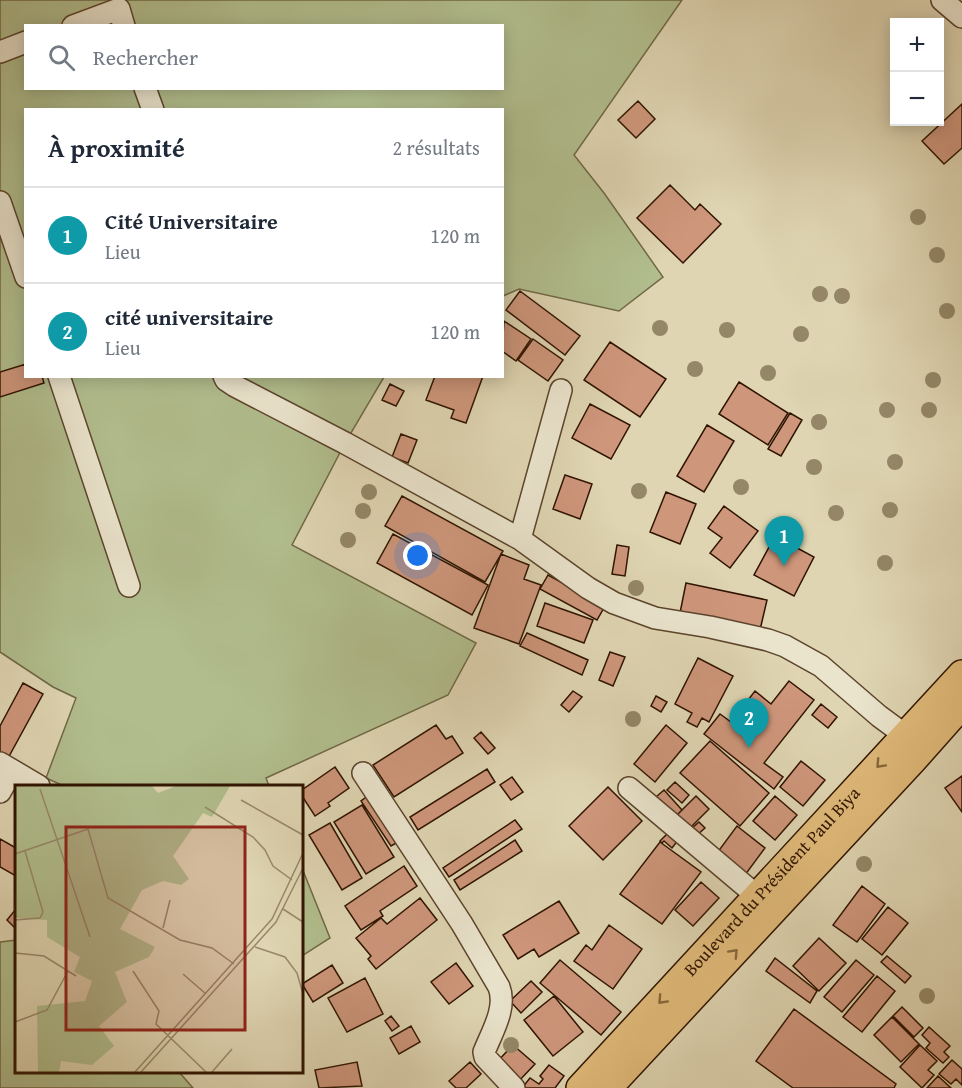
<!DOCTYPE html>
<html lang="fr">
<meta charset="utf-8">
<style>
:root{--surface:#fff;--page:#f6f6f7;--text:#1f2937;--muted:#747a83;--line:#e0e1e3;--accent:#0b8043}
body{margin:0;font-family:"Gentium Book Plus",serif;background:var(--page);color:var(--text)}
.controls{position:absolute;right:18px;top:18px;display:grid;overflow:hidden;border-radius:0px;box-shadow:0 3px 15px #0003}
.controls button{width:54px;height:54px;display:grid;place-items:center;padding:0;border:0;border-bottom:2px solid var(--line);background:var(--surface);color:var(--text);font:30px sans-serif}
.you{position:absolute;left:418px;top:556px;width:21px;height:21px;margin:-15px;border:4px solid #fff;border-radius:50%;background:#1a73e8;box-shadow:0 0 0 9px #1a73e833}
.badge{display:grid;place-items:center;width:39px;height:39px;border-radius:50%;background:var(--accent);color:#fff;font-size:20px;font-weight:700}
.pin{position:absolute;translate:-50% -50px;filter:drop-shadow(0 2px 3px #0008)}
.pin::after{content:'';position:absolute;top:32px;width:21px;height:18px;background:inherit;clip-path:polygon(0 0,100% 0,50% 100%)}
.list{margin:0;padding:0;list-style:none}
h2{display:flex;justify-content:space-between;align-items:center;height:78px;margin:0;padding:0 24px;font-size:26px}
h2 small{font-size:20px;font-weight:400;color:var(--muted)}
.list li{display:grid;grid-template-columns:39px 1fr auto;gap:18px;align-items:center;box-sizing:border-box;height:96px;padding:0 24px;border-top:2px solid var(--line)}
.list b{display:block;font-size:22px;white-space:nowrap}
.list p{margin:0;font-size:20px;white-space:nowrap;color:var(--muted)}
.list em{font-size:20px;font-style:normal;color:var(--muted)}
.icon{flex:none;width:33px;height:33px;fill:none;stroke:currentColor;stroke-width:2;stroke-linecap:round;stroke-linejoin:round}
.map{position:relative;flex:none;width:962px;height:1088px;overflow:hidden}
.search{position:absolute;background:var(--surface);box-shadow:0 3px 15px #0003;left:24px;top:24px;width:480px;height:66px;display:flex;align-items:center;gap:15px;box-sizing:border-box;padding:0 21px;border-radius:0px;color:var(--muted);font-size:22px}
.panel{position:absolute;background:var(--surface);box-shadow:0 3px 15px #0003;left:24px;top:108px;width:480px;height:270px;border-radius:0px}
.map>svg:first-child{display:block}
.green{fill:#b1bd8d;stroke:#706846;stroke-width:1.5;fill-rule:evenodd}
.building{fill:#ce967b;stroke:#301400;stroke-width:1.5}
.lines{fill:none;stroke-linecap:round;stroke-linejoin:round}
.minor-casing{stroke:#5c442c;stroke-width:24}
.major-casing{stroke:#301400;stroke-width:30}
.minor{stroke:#eae4cd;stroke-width:21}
.major{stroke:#e0ba79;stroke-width:27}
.tree{fill:#948767}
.oneway{stroke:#88673c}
.labels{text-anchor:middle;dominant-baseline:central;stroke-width:6;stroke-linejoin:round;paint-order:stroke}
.street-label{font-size:18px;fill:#301400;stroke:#eae4cd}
.inset-road{fill:none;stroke:#99886b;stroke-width:1.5}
.view{fill:#8f2418;fill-opacity:0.15;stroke:#8f2418;stroke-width:3}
.inset-edge{fill:none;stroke:#301400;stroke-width:3}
</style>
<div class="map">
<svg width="962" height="1088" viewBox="0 0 962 1088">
<rect width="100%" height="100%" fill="#dfd5b2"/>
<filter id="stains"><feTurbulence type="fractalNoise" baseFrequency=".00333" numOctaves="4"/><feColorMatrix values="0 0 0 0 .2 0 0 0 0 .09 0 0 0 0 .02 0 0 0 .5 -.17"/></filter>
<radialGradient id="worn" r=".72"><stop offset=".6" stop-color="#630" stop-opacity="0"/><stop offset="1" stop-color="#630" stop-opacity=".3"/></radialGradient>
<path class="green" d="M0 0H682L574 155 604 193 663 277 619 311 519 289 503 296 502 110H26V376L384 377 345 443 292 545 476 643 448 695 266 778 269 786H64L46 778 76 698 53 687 0 652ZM26 26H502V88H26Z
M302 868 330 938 302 956Z
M16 940V1072H179L193 1088H0V942Z"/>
<path class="building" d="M638 101 655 119 636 138 618 120Z
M962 104V148L944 164 922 141Z
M670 185 695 210 700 204 721 224 683 263 637 218Z
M520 291 580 336 565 355 506 310Z
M504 321 531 339 516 361 502 351Z
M533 339 563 360 548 381 518 360Z
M610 342 666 379 640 417 584 380Z
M26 364V376H42L44 383 0 397V372Z
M435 376H483L466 423 451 418 454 410 426 400Z
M739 382 788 413 768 445 719 414Z
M390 384 404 391 396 406 382 400Z
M590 404 630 425 611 459 572 438Z
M790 413 802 420 781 456 768 449Z
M707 425 734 441 704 492 677 476Z
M401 434 417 440 408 463 392 457Z
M565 475 592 484 580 519 553 509Z
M666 492 696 504 680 544 650 532Z
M402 496 503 551 485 582 385 526Z
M724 506 758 531 730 568 710 553 722 538 708 528Z
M393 534 488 585 472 615 377 563Z
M775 536 814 557 794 596 754 575Z
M617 545 629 547 625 576 612 574Z
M501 554 529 565 524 579 541 585 519 644 474 628Z
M548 575 605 606 597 620 540 589Z
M686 583 767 600 760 630 680 613Z
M545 603 593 620 584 643 537 626Z
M527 633 588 660 582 675 520 646Z
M610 652 625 657 613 686 599 680Z
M698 658 733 676 709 722 702 718 697 727 687 722 692 713 675 704Z
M789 681 814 700 764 763 783 777 774 789 704 734 720 714 731 722 755 691 771 704Z
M23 683 43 694 7 760 0 756V726Z
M573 691 582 697 569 712 561 705Z
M656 696 667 702 661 712 651 706Z
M821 704 837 717 828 728 812 715Z
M436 725 446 739 452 736 463 753 394 797 373 765Z
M666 725 687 743 655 782 634 764Z
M481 732 495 748 488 754 474 738Z
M710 741 769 793 740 826 680 773Z
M801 761 825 780 803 806 780 787Z
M335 767 349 788 328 803 330 806 315 816 302 796V790Z
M487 769 495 782 418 830 410 817Z
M962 776V812L945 788Z
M512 777 523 792 511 800 500 785Z
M675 782 689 795 682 803 667 790Z
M608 787 642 821 603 860 569 826Z
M664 790 682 810 675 817 656 797Z
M369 795 400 841 391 846 361 801Z
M696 796 709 809 690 828 677 815Z
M775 796 797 815 775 840 753 821Z
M362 805 394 857 366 874 334 822Z
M515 820 522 829 449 877 443 868Z
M699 822 705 828 696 836 690 830Z
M330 823 362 878 342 890 309 835Z
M737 826 765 848 745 875 717 853Z
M670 831 679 839 672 848 664 841 662 843 660 841Z
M0 839 16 848V876L0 867Z
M515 840 522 851 460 890 454 880Z
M660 842 701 872 662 924 620 894Z
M404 866 417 886 380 911 383 916 361 930 345 906Z
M701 882 719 898 693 926 675 910Z
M862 886 885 904 857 942 833 925Z
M420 898 437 920 376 969 368 959 371 956 356 938 381 918 387 924Z
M559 901 579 933 539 957 534 949 518 959 503 935Z
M888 907 908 923 882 955 862 939Z
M16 909V929L7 920Z
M609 925 642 949 613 989 574 961 586 945 592 950Z
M819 938 846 963 819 991 793 966Z
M887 956 911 976 905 983 881 962Z
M775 958 817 991 810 1003 766 971Z
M560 960 621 1012 601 1035 540 983Z
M856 960 874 975 842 1012 824 997Z
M456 963 473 986 449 1004 431 982Z
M332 965 343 983 313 1002 302 984Z
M877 976 895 991 862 1032 843 1017Z
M365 978 383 1014 347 1032 328 998Z
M531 981 542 992 521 1013 510 1001Z
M554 996 583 1032 553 1056 524 1020Z
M902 1007 923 1028 914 1037 893 1016Z
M794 1009 896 1084 894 1088H793L756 1061Z
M391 1016 399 1026 392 1031 385 1021Z
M892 1017 919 1044 901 1062 874 1035Z
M411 1026 420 1042 399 1054 390 1038Z
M929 1027 950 1046 944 1052 949 1057 943 1063 926 1048 930 1043 922 1035Z
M513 1045 535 1064 516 1084 494 1065Z
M920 1045 937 1061 928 1070 934 1075 922 1088 900 1067Z
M952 1060 962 1069V1085L956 1079 951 1084 939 1074Z
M357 1062 362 1086 319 1088 315 1070Z
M470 1062 481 1074 466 1088H456L449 1081Z
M549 1065 564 1076 555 1088H522L530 1078 539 1084 543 1079 540 1076Z
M938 1076 951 1088H927Z"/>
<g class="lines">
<g class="minor-casing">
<path id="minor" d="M942 0 962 17
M73 26 119 9 124 26
M0 52 26 42
M145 88 153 110
M0 202 26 277
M59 376 129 586
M224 376 226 380 235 386 345 443 520 539 588 588 614 603 655 618 710 627 768 640 785 646 821 666 879 716 917 744
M520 539 561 390
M0 763 39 786
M363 773 462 924 499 987C507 1008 492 1032 484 1052L485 1057 514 1088
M629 788 757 896
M0 792 12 771"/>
</g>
<g class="major-casing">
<g id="major">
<path id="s1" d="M580 1088 962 674"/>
<path d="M608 1088 914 759 962 705"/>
</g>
</g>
<use href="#minor" class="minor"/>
<use href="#major" class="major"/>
</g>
<g class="tree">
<circle cx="918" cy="217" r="8"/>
<circle cx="937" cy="255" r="8"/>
<circle cx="820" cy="294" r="8"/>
<circle cx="842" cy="296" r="8"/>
<circle cx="947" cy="311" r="8"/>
<circle cx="660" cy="328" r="8"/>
<circle cx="727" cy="330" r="8"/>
<circle cx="801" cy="334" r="8"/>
<circle cx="695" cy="369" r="8"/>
<circle cx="768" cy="373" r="8"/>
<circle cx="933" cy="380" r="8"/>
<circle cx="887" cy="410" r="8"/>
<circle cx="929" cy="410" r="8"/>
<circle cx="819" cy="422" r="8"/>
<circle cx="895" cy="462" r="8"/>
<circle cx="814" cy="467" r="8"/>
<circle cx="741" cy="487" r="8"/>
<circle cx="639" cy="491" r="8"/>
<circle cx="369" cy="492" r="8"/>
<circle cx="890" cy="510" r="8"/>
<circle cx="363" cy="511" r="8"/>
<circle cx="836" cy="513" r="8"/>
<circle cx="348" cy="540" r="8"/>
<circle cx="885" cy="563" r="8"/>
<circle cx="636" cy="588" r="8"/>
<circle cx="633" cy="719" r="8"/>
<circle cx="864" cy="864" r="8"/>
<circle cx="927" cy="996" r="8"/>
<circle cx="511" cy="1045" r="8"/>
</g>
<defs><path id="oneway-chevron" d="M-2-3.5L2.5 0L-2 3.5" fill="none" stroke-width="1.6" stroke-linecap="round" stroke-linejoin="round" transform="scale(1.5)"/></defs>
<g class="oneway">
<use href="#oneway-chevron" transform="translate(880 764) rotate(133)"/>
<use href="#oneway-chevron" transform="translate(734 953) rotate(-47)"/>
<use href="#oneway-chevron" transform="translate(662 1000) rotate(133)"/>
</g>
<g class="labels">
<g class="street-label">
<text stroke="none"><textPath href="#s1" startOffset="282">Boulevard du Président Paul Biya</textPath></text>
</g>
</g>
<g transform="translate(15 785)">
<rect width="288" height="288" fill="#dfd5b2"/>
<path d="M0 1H137L143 8 161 1H215L197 32 188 28 158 71 174 94 166 100 148 96 127 105 105 144 140 162 134 172 100 187 112 217 84 241 99 261 77 280 46 276 44 287H23L22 221 70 216 77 196 59 187 65 172 32 152V135L0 133Z" fill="#b1bd8d"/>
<path class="inset-road" d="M25 4 75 152M226 15 288 50M190 22 238 52 250 65 258 81 277 95M0 69 73 44 93 113 165 155 197 163 219 179M268 124 288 137M0 135 25 133 28 127 10 66M148 143 155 115M240 162 270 172 282 188 288 209M0 168 29 171 61 191M0 171V211M118 186 144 226 141 239 191 287M168 189 191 209M0 237 32 225 53 186M120 287 257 134 288 68M126 287 261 137 288 83M197 287 217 264"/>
<path class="view" d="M51 42H230V245H51Z"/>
<rect width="288" height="288" class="inset-edge"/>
</g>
<rect width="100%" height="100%" filter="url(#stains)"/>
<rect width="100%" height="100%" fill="url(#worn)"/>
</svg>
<div class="controls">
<button>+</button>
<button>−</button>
</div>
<div class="you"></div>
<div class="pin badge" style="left:784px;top:566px;background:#0f9aa8">1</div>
<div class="pin badge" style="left:749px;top:748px;background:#0f9aa8">2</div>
<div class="search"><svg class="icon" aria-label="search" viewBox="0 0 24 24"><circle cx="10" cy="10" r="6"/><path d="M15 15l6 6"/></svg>Rechercher</div>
<section class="panel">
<h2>À proximité<small>2 résultats</small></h2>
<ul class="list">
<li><span class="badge" style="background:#0f9aa8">1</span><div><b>Cité Universitaire</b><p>Lieu</p></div><em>120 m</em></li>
<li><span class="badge" style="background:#0f9aa8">2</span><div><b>cité universitaire</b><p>Lieu</p></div><em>120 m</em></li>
</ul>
</section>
</div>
